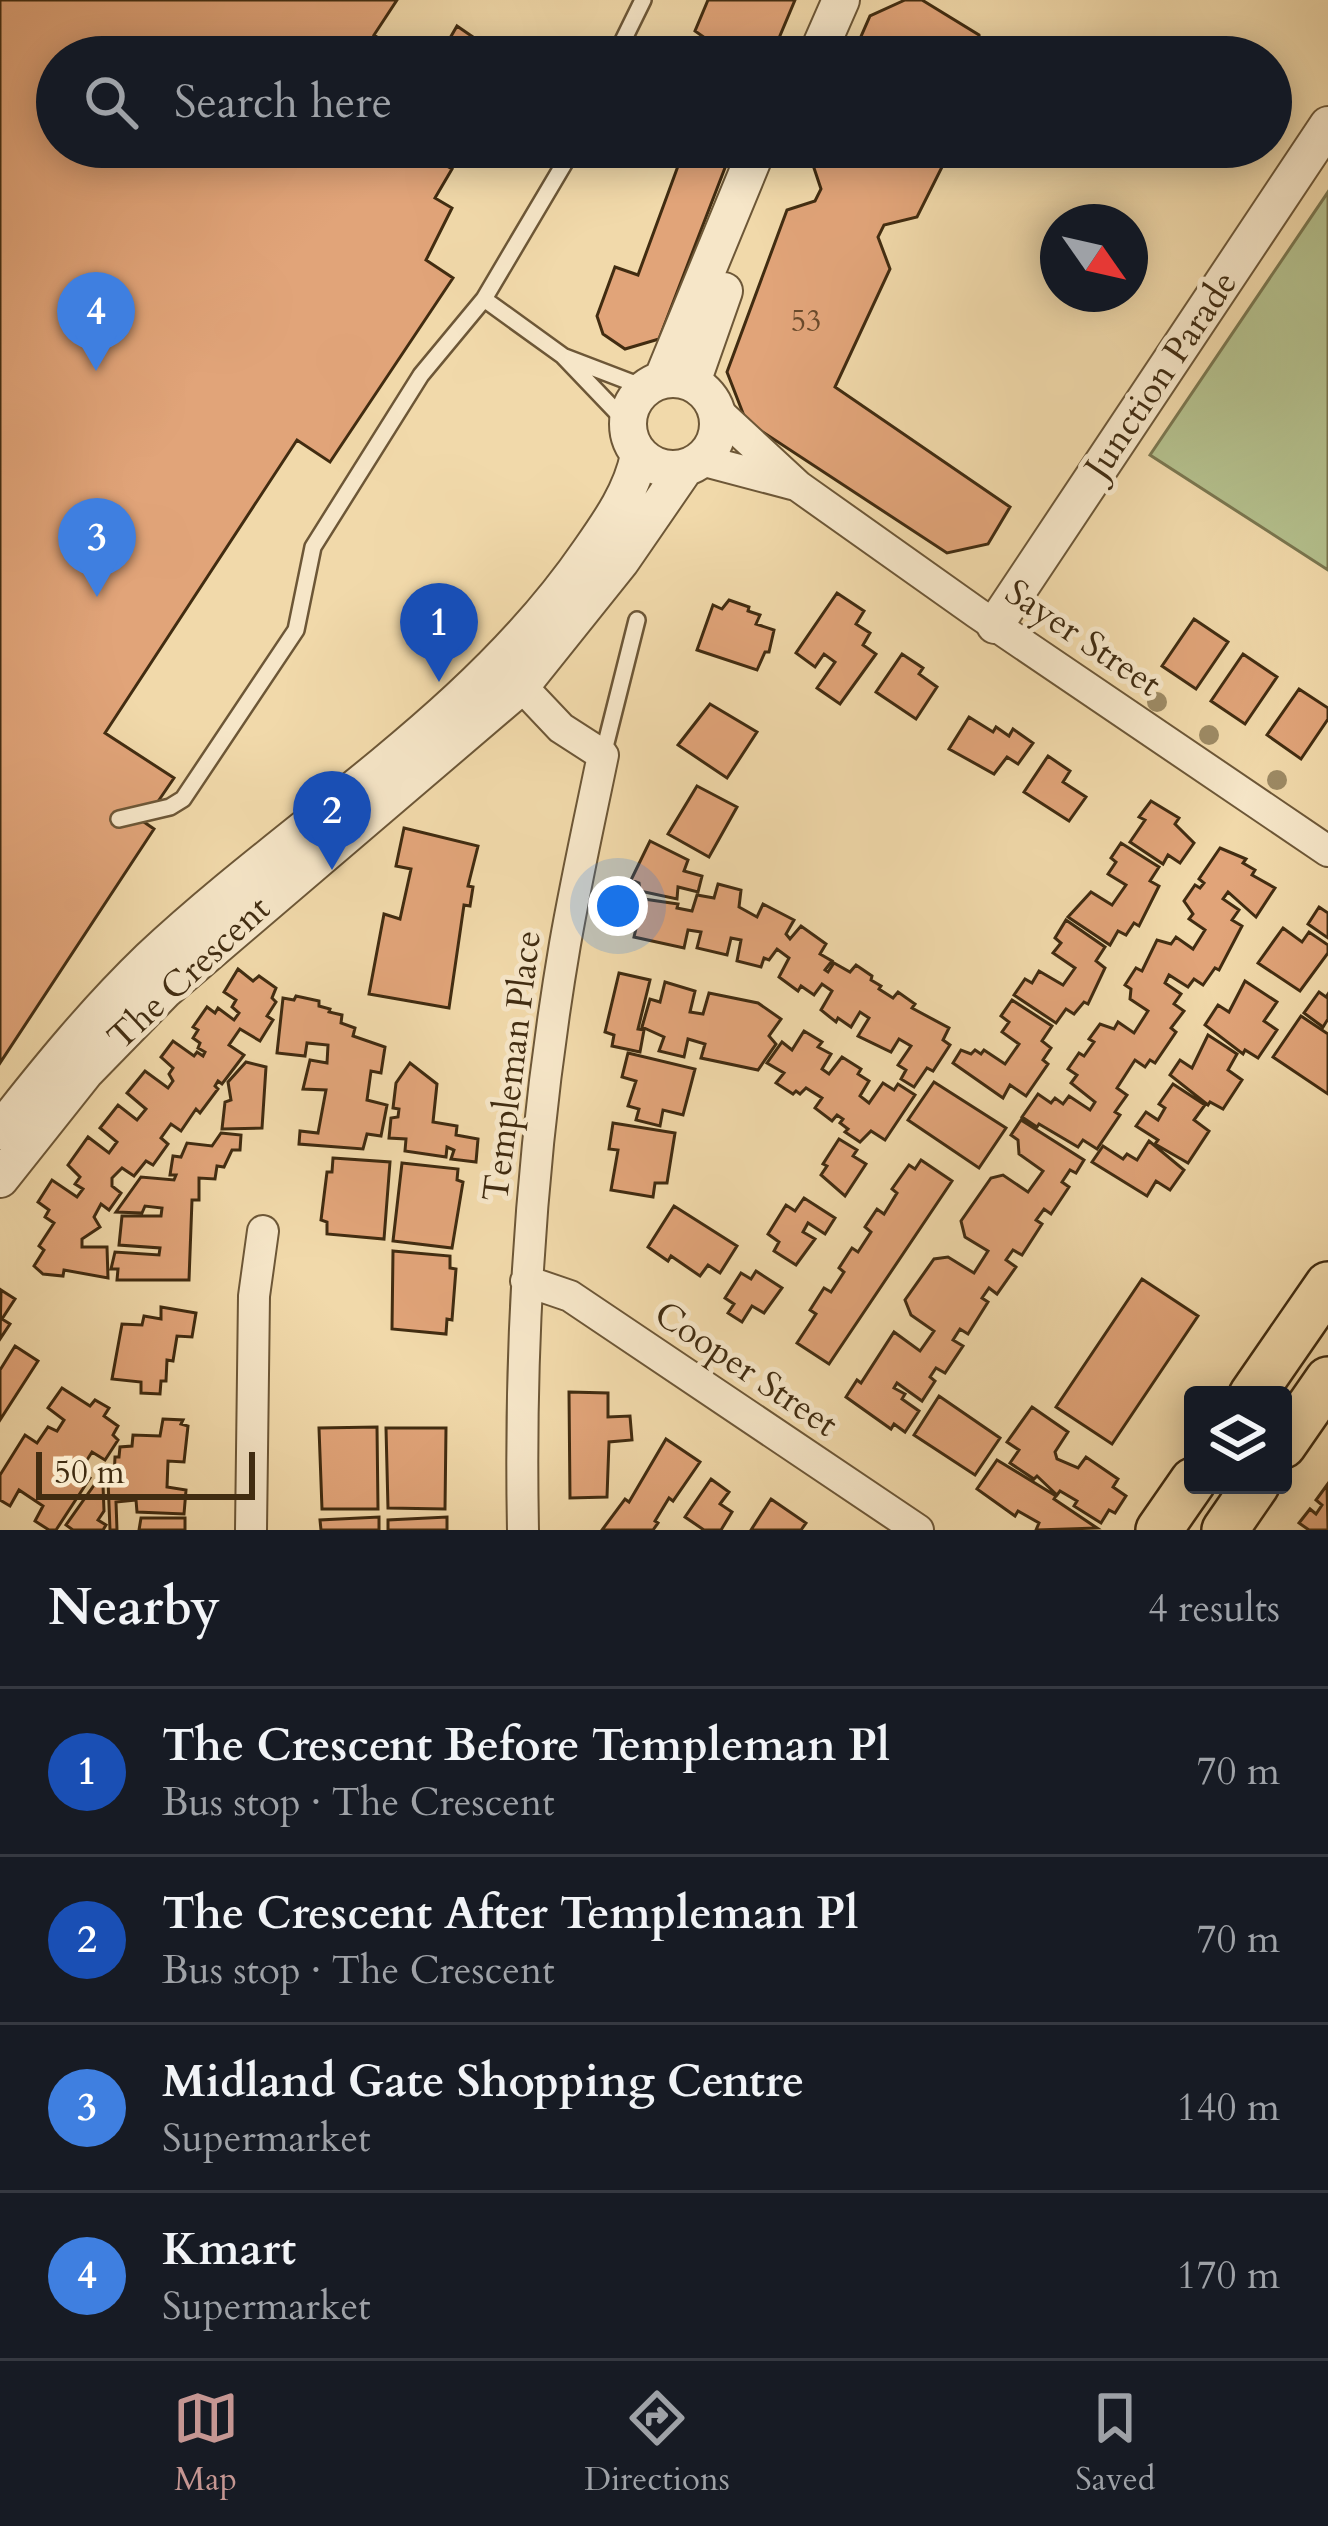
<!DOCTYPE html>
<meta charset="utf-8">
<style>
:root{--surface:#171b24;--page:#242831;--text:#f1f3f6;--muted:#9ea1a6;--line:#363941;--accent:#c59692}
body{margin:0;font-family:Cardo,serif;background:var(--page);color:var(--text)}
.controls{position:absolute;right:36px;bottom:36px;display:grid;overflow:hidden;border-radius:12px;box-shadow:0 6px 30px #0003}
.controls button{width:108px;height:108px;display:grid;place-items:center;padding:0;border:0;border-bottom:3px solid var(--line);background:var(--surface);color:var(--text);font:60px sans-serif}
.compass{position:absolute;left:1040px;top:204px;width:108px;height:108px;border-radius:50%;background:var(--surface);box-shadow:0 6px 30px #0003;rotate:124deg}
.scale{position:absolute;left:36px;bottom:30px;width:219px;box-sizing:border-box;padding-left:12px;border:6px solid #412c11;border-top:0;font-size:33px;line-height:42px;white-space:nowrap;color:#412c11;-webkit-text-stroke:9px #f6e6c8;paint-order:stroke}
.you{position:absolute;left:618px;top:906px;width:42px;height:42px;margin:-30px;border:9px solid #fff;border-radius:50%;background:#1a73e8;box-shadow:0 0 0 18px #1a73e833}
.badge{display:grid;place-items:center;width:78px;height:78px;border-radius:50%;background:var(--accent);color:#fff;font-size:39px;font-weight:700}
.pin{position:absolute;translate:-50% -99px;filter:drop-shadow(0 3px 6px #0008)}
.pin::after{content:'';position:absolute;top:63px;width:42px;height:36px;background:inherit;clip-path:polygon(0 0,100% 0,50% 100%)}
.list{margin:0;padding:0;list-style:none}
h2{display:flex;justify-content:space-between;align-items:center;height:156px;margin:0;padding:0 48px;font-size:51px}
h2 small{font-size:39px;font-weight:400;color:var(--muted)}
.list li{display:grid;grid-template-columns:78px 1fr auto;gap:36px;align-items:center;box-sizing:border-box;height:168px;padding:0 48px;border-top:3px solid var(--line)}
.list b{display:block;font-size:45px;white-space:nowrap}
.list p{margin:0;font-size:39px;white-space:nowrap;color:var(--muted)}
.list em{font-size:39px;font-style:normal;color:var(--muted)}
.icon{flex:none;width:66px;height:66px;fill:none;stroke:currentColor;stroke-width:2;stroke-linecap:round;stroke-linejoin:round}
.map{position:relative;flex:none;width:1328px;height:1530px;overflow:hidden}
.search{position:absolute;background:var(--surface);box-shadow:0 6px 30px #0003;left:36px;right:36px;top:36px;height:132px;display:flex;align-items:center;gap:30px;box-sizing:border-box;padding:0 42px;border-radius:66px;color:var(--muted);font-size:45px}
.sheet{height:828px;background:var(--surface)}
nav{display:flex;justify-content:space-around;align-items:center;box-sizing:border-box;height:168px;border-top:3px solid var(--line);background:var(--surface);font-size:33px;color:var(--muted)}
nav a{display:grid;justify-items:center;gap:6px}
nav .on{color:var(--accent)}
.map>svg:first-child{display:block}
.green{fill:#b4c08d;stroke:#7a764f;stroke-width:3}
.building{fill:#e1a479;stroke:#412c11;stroke-width:3}
.lines{fill:none;stroke-linecap:round;stroke-linejoin:round}
.service-casing{stroke:#6d5737;stroke-width:20}
.minor-casing{stroke:#6d5737;stroke-width:34}
.tertiary-casing{stroke:#6d5737;stroke-width:40}
.primary-casing{stroke:#412c11;stroke-width:50}
.service{stroke:#f6e6c8;stroke-width:15}
.minor{stroke:#f6e6c8;stroke-width:30}
.tertiary{stroke:#f6e6c8;stroke-width:36}
.primary{stroke:#f1d9aa;stroke-width:45}
.tree{fill:#9d8a64}
.labels{text-anchor:middle;dominant-baseline:central;stroke-width:10;stroke-linejoin:round;paint-order:stroke}
.number-label{font-size:30px;fill:#694a2b}
.street-label{font-size:36px;fill:#412c11;stroke:#f6e6c8}
</style>
<div class="map">
<svg width="1328" height="1530" viewBox="0 0 1328 1530">
<rect width="100%" height="100%" fill="#f1d9aa"/>
<filter id="stains"><feTurbulence type="fractalNoise" baseFrequency=".00167" numOctaves="4"/><feColorMatrix values="0 0 0 0 .2 0 0 0 0 .09 0 0 0 0 .02 0 0 0 .5 -.17"/></filter>
<radialGradient id="worn" r=".72"><stop offset=".6" stop-color="#630" stop-opacity="0"/><stop offset="1" stop-color="#630" stop-opacity=".3"/></radialGradient>
<path class="green" d="M1328 192V570L1150 455Z"/>
<path class="building" d="M0 0H397L374 35 405 57H57V147H450L440 162 452 169 435 198 452 208 426 260 453 278 330 462 297 440 105 733 174 778 144 822 154 829 0 1063Z
M708 0H795L771 57H732L695 31Z
M905 0H922L979 35 982 57H852L870 16Z
M457 26 502 57H439Z
M685 147H733L659 339 625 349 603 334 597 316 615 267 638 275Z
M813 147H952L917 217 884 225 878 237 890 269 835 387 1010 507 988 544 947 553 746 421 727 372 787 210 815 201 821 189 810 156Z
M837 593 864 611 856 624 870 633 863 645 876 654 840 704 817 688 835 662 824 654 815 667 796 653Z
M729 600 749 607 748 611 760 615 756 624 774 630 769 652H765L757 670 697 650 713 605 722 609Z
M1194 619 1228 642 1196 689 1162 666Z
M902 654 923 668 919 674 937 687 916 719 876 692Z
M1243 654 1277 677 1245 724 1211 701Z
M1299 689 1328 708V719L1301 759 1267 735Z
M710 704 757 732 727 778 678 745Z
M969 717 993 732 996 727 1009 736 1013 729 1033 743 1018 764 1007 757 994 774 949 749Z
M1048 756 1070 771 1063 782 1086 797 1069 821 1024 792Z
M697 786 737 807 709 857 668 834Z
M1151 801 1179 818 1175 824 1194 843 1180 863 1168 855 1163 864 1130 842 1145 820 1139 817Z
M404 828 478 846 468 886 473 887 470 906 464 905 449 1008 369 994 384 914 400 919 411 869 396 866Z
M650 841 688 860 684 871 702 876 698 892 678 887 677 899 640 891 639 883 631 880Z
M1121 843 1159 867 1150 881 1159 886 1139 926 1134 923 1126 935 1118 931 1110 945 1068 917 1091 892 1112 905 1126 885 1108 874 1116 862 1111 858Z
M1220 848 1246 859 1243 863 1255 870 1252 875 1275 888 1256 917 1228 892 1223 899 1239 910 1232 920 1242 926 1219 970 1215 968 1203 985 1194 979 1188 987 1169 975 1165 983 1181 994 1174 1004 1184 1011 1171 1028 1176 1032 1155 1063 1150 1060 1145 1067 1135 1060 1117 1088 1127 1095 1115 1112 1120 1115 1097 1149 1083 1140 1078 1147 1039 1124 1037 1127 1022 1117 1038 1094 1051 1103 1055 1098 1063 1104 1069 1096 1090 1110 1095 1102 1071 1083 1077 1075 1068 1069 1079 1053 1084 1056 1094 1042 1089 1039 1100 1024 1114 1029 1118 1022 1134 1033 1148 1011 1130 999 1131 989 1125 985 1136 968 1142 971 1157 940 1171 944 1176 937 1193 949 1205 930 1189 919 1193 914 1184 901 1195 885 1200 888 1204 883 1199 879Z
M718 884 741 890 739 907 757 917 763 904 794 920 786 934 790 939 801 926 826 944 820 954 832 961 825 970 828 972 834 963 850 972 856 965 872 976 871 980 881 986 879 989 893 998 898 992 915 1004 912 1008 949 1028 943 1040 950 1045 933 1071 927 1068 914 1087 901 1079 906 1070 898 1065 911 1046 899 1039 891 1052 858 1036 869 1018 860 1012 851 1027 838 1018 836 1022 821 1010 832 991 822 984 814 995 801 986 798 991 779 977 789 958 777 949 769 960 764 958 761 967 737 961 741 940 731 938 727 955 697 948 701 932 688 930 684 948 634 937 638 920 633 918 637 898 678 904 677 908 692 911 697 895 714 898Z
M1319 907 1328 913V938L1308 924Z
M1066 920 1105 947 1096 961 1105 968 1088 1004 1084 1002 1074 1014 1066 1009 1056 1023 1014 995 1025 979 1032 983 1039 971 1063 985 1075 968 1053 953 1061 943 1055 938Z
M1283 928 1302 942 1309 932 1328 945V953L1300 991 1258 963Z
M238 969 253 981 259 976 276 988 272 998 276 1002 267 1016 273 1020 260 1041 240 1029 229 1045 244 1055 222 1084 218 1081 215 1086 218 1089 200 1113 196 1109 181 1131 171 1124 161 1138 168 1144 153 1165 146 1161 134 1176 122 1168 112 1178V1186L121 1193 109 1210 101 1204 94 1217 100 1227 82 1239V1247H107L108 1278 64 1270 63 1276 43 1274 34 1266 44 1250 39 1246 54 1223 45 1217 49 1210 38 1202 52 1180 77 1197 83 1189 75 1184 80 1177 68 1165 88 1137 109 1153 117 1142 100 1128 118 1105 137 1120 146 1109 127 1093 145 1071 168 1088 173 1081 169 1074 173 1068 161 1057 173 1041 194 1056 197 1052 203 1056 205 1052 198 1048 200 1043 193 1038 198 1030 193 1027 207 1007 215 1013 218 1008 234 1020 239 1013 232 1007 236 1000 224 992Z
M619 973 650 980 638 1029 644 1030 640 1052 612 1046 614 1035 605 1032Z
M1245 981 1277 1002 1264 1021 1277 1030 1258 1058 1245 1050 1243 1054 1205 1025 1218 1005 1229 1012Z
M665 982 695 991 690 1012 703 1014 709 993 758 1003 781 1019 769 1036 776 1044 758 1070 701 1058 705 1044 688 1039 684 1057 659 1051 664 1037 642 1027 650 999 660 1002Z
M1319 992 1326 997 1328 994V1019L1323 1027 1304 1013Z
M296 996 319 1001V1006L330 1009 329 1012 342 1015 341 1023 355 1028 353 1036 385 1047 381 1073 371 1071 367 1100 387 1105 381 1136 367 1134 363 1149 299 1144 300 1131 318 1133 326 1090 303 1089 310 1060 327 1063 328 1045 307 1043 305 1056 277 1053 283 998 294 1000Z
M1012 1000 1052 1026 1042 1041 1051 1048 1043 1060 1048 1064 1026 1096 1010 1085 1003 1098 953 1063 961 1050 971 1054 975 1050 981 1054 984 1050 1005 1064 1019 1044 1002 1032 1009 1022 1001 1016Z
M1301 1016 1328 1034V1094L1273 1057Z
M804 1031 822 1042 818 1047 831 1054 822 1069 829 1074 842 1057 861 1069 858 1074 869 1081 860 1096 869 1103 883 1083 894 1090 898 1084 915 1095 885 1140 871 1131 860 1142 845 1132 848 1129 840 1123 843 1119 837 1115 832 1121 815 1108 822 1098 806 1088 800 1094 796 1091 793 1094 776 1083 784 1073 767 1063 782 1042 792 1050Z
M1208 1035 1237 1054 1228 1070 1242 1080 1223 1109 1210 1102 1208 1105 1170 1075 1180 1060 1192 1068Z
M628 1053 695 1069 683 1115 663 1110 660 1126 636 1120 639 1109 628 1106 636 1081 622 1077Z
M246 1062 266 1067 262 1128 222 1129 225 1102 231 1100 228 1082Z
M410 1063 437 1084 433 1122 457 1126 456 1135 478 1139 476 1162 451 1159 454 1150 447 1147 446 1157 405 1151 406 1139 389 1138 391 1118 398 1117 399 1109 393 1108 396 1083Z
M934 1082 1006 1128 979 1168 908 1120Z
M1173 1084 1205 1105 1194 1120 1209 1131 1188 1163 1155 1144 1158 1140 1136 1126 1146 1112 1158 1120 1165 1108 1159 1104Z
M1021 1120 1084 1160 1076 1173 1070 1170 1062 1182 1069 1187 1051 1214 1044 1209 1036 1220 1042 1224 1022 1255 1013 1250 1006 1260 1016 1267 997 1294 989 1288 982 1298 988 1302 968 1334 960 1329 953 1340 963 1346 945 1373 936 1368 930 1377 935 1381 922 1401 897 1383 894 1388 905 1394 902 1399 919 1411 905 1432 894 1424 891 1429 846 1397 857 1380 861 1383 894 1332 920 1351 934 1331 911 1315 905 1300 934 1259 948 1257 974 1273 988 1251 965 1237 961 1221 991 1178 1003 1175 1028 1192 1043 1171 1019 1154 1018 1140 1011 1135Z
M613 1123 675 1133 667 1183H655L653 1197 611 1190 618 1150 609 1149Z
M221 1133 241 1135 240 1150H232L224 1167 217 1166 215 1179 199 1178V1200H192L189 1280H117L118 1269H111L115 1252 159 1255 160 1248 119 1245 122 1216H161L162 1208 145 1206 142 1213 116 1212 141 1177 174 1180 176 1175H170L173 1156 181 1157 187 1143 212 1146Z
M839 1139 857 1150 853 1156 866 1164 845 1196 821 1175 827 1166 823 1164Z
M1149 1141 1184 1170 1170 1190 1156 1181 1147 1196 1092 1162 1103 1146 1123 1159 1127 1154 1137 1160Z
M333 1158 390 1162 384 1239 327 1234V1222L321 1220 327 1172H332Z
M921 1160 952 1181 829 1364 797 1343 816 1314 810 1310 824 1288 831 1292 844 1272 839 1268 852 1248 858 1252 871 1232 865 1227 877 1209 884 1214 897 1193 892 1189 909 1165 915 1169Z
M402 1163 458 1169 457 1180 463 1182 452 1248 393 1241Z
M804 1198 835 1218 825 1234 808 1223 803 1232 815 1239 796 1265 774 1251 779 1242 768 1234 786 1205 795 1211Z
M674 1206 737 1246 720 1273 708 1265 700 1276 671 1256 668 1261 648 1247Z
M393 1251 450 1256V1268L456 1269 452 1320 447 1319 446 1334 392 1329Z
M756 1271 782 1288 764 1313 752 1306 742 1322 728 1313 734 1304 725 1298 741 1273 751 1279Z
M1142 1279 1198 1316 1112 1444 1056 1407Z
M1 1290 15 1299 2 1319 10 1324 0 1339Z
M161 1307 196 1313 192 1337 177 1336 173 1361 167 1360 166 1381H161L160 1394 141 1393V1382L112 1379 122 1324 142 1325 144 1316 161 1319Z
M15 1346 38 1361 0 1420V1370Z
M62 1388 90 1406 95 1400 109 1408 104 1416 118 1426 113 1435 118 1440 105 1460 92 1452 80 1471 90 1478 56 1530H49L35 1521 43 1506 19 1490 10 1506 0 1500V1475L25 1435 37 1443 48 1427 57 1431 64 1420 48 1408Z
M569 1392 608 1393V1417L630 1416 632 1440 609 1442 607 1497 570 1498Z
M939 1396 1000 1438 975 1475 914 1435Z
M1032 1407 1068 1432 1055 1452 1057 1459 1078 1468 1086 1457 1118 1479 1113 1487 1126 1496 1115 1513 1109 1510 1101 1523 1074 1506 1077 1501 1060 1491 1057 1495 1037 1476 1034 1479 1010 1463 1019 1450 1007 1442Z
M163 1419 183 1420 181 1424 188 1426 184 1462 168 1461 167 1487 186 1490 184 1514 137 1512 136 1500 116 1502 117 1530H110L108 1479 114 1477 115 1457H119L120 1447 132 1446 133 1435 160 1436Z
M377 1427 378 1509H322L319 1428Z
M386 1428H446L445 1509 388 1508Z
M666 1439 700 1462 673 1501 669 1498 655 1521 658 1523 653 1530H602L625 1499 629 1502Z
M997 1460 1056 1496 1054 1499 1097 1528 1036 1530 1039 1523 1018 1511 1015 1516 977 1489Z
M711 1479 729 1492 720 1504 732 1512 721 1530H704L685 1517Z
M97 1481 103 1485 104 1511 98 1520 106 1525 103 1530H73L66 1525Z
M1327 1485 1328 1530H1309L1299 1523 1310 1509 1316 1514 1322 1505 1316 1500Z
M771 1499 806 1523 801 1530H751Z
M379 1517V1530H321L320 1520Z
M447 1517V1530H388V1520Z
M141 1518H185V1530H139Z"/>
<g class="lines">
<g class="service-casing">
<path id="service" d="M615 57 643 0
M484 299 563 356 628 424
M565 357 646 388
M603 755 637 620
M119 819 170 807 183 799 296 630 313 547 421 375 484 299 574 147"/>
</g>
<g class="minor-casing">
<path id="minor" d="M717 411 798 486 977 613 1328 851
M701 460 792 484
M507 671 561 728 603 755C590 818 576 881 565 944 532 1138 519 1334 523 1530
M526 1281 570 1296 918 1530
M251 1530 254 1296 263 1231"/>
</g>
<g class="tertiary-casing">
<path id="tertiary" d="M816 57 841 0
M628 424a45 45 0 1 1 90 0a45 45 0 1 1-90 0Z
M662 380 758 147
M692 382 724 291
M995 625 1328 125
M0 1131C47 1071 95 1012 150 959 296 822 475 719 590 551 611 521 632 491 639 455
M0 1179 85 1072 165 990 521 686 621 561 685 468"/>
</g>
<g class="primary-casing">
<path id="primary" d="M1252 1395 1328 1285
M1283 1445 1328 1380
M1159 1530 1193 1481
M1225 1530 1256 1485"/>
</g>
<use href="#service" class="service"/>
<use href="#minor" class="minor"/>
<use href="#tertiary" class="tertiary"/>
<use href="#primary" class="primary"/>
</g>
<g class="tree">
<circle cx="1157" cy="702" r="10"/>
<circle cx="1209" cy="735" r="10"/>
<circle cx="1277" cy="780" r="10"/>
</g>
<g class="labels">
<g class="number-label">
<text x="806" y="321">53</text>
</g>
<g class="street-label">
<text transform="translate(1161 375) rotate(-56)">Junction Parade</text>
<text transform="translate(1083 638) rotate(34)">Sayer Street</text>
<text transform="translate(189 973) rotate(-43)">The Crescent</text>
<text transform="translate(512 1066) rotate(-83)">Templeman Place</text>
<text transform="translate(746 1369) rotate(34)">Cooper Street</text>
</g>
</g>
<rect width="100%" height="100%" filter="url(#stains)"/>
<rect width="100%" height="100%" fill="url(#worn)"/>
</svg>
<div class="controls">
<button><svg class="icon" aria-label="layers" viewBox="0 0 24 24"><path d="M12 4l9 5-9 5-9-5zM3 14l9 5 9-5"/></svg></button>
</div>
<svg class="compass" viewBox="-18 -18 36 36"><path d="M0-13l5 13h-10z" fill="#e53935"/><path d="M0 13l5-13h-10z" fill="#9ea1a6"/></svg>
<div class="scale">50 m</div>
<div class="you"></div>
<div class="pin badge" style="left:439px;top:682px;background:#1a4fb4">1</div>
<div class="pin badge" style="left:332px;top:870px;background:#1a4fb4">2</div>
<div class="pin badge" style="left:97px;top:597px;background:#3f7fe0">3</div>
<div class="pin badge" style="left:96px;top:371px;background:#3f7fe0">4</div>
<div class="search"><svg class="icon" aria-label="search" viewBox="0 0 24 24"><circle cx="10" cy="10" r="6"/><path d="M15 15l6 6"/></svg>Search here</div>
</div>
<section class="sheet">
<h2>Nearby<small>4 results</small></h2>
<ul class="list">
<li><span class="badge" style="background:#1a4fb4">1</span><div><b>The Crescent Before Templeman Pl</b><p>Bus stop · The Crescent</p></div><em>70 m</em></li>
<li><span class="badge" style="background:#1a4fb4">2</span><div><b>The Crescent After Templeman Pl</b><p>Bus stop · The Crescent</p></div><em>70 m</em></li>
<li><span class="badge" style="background:#3f7fe0">3</span><div><b>Midland Gate Shopping Centre</b><p>Supermarket</p></div><em>140 m</em></li>
<li><span class="badge" style="background:#3f7fe0">4</span><div><b>Kmart</b><p>Supermarket</p></div><em>170 m</em></li>
</ul>
</section>
<nav>
<a class="on"><svg class="icon" aria-label="map" viewBox="0 0 24 24"><path d="M3 6l6-2 6 2 6-2v14l-6 2-6-2-6 2zM9 4v14M15 6v14"/></svg>Map</a>
<a><svg class="icon" aria-label="directions" viewBox="0 0 24 24"><path d="M12 3l9 9-9 9-9-9zM9 14v-3h6M13 9l2 2-2 2"/></svg>Directions</a>
<a><svg class="icon" aria-label="saved" viewBox="0 0 24 24"><path d="M7 4h10v16l-5-4-5 4z"/></svg>Saved</a>
</nav>
